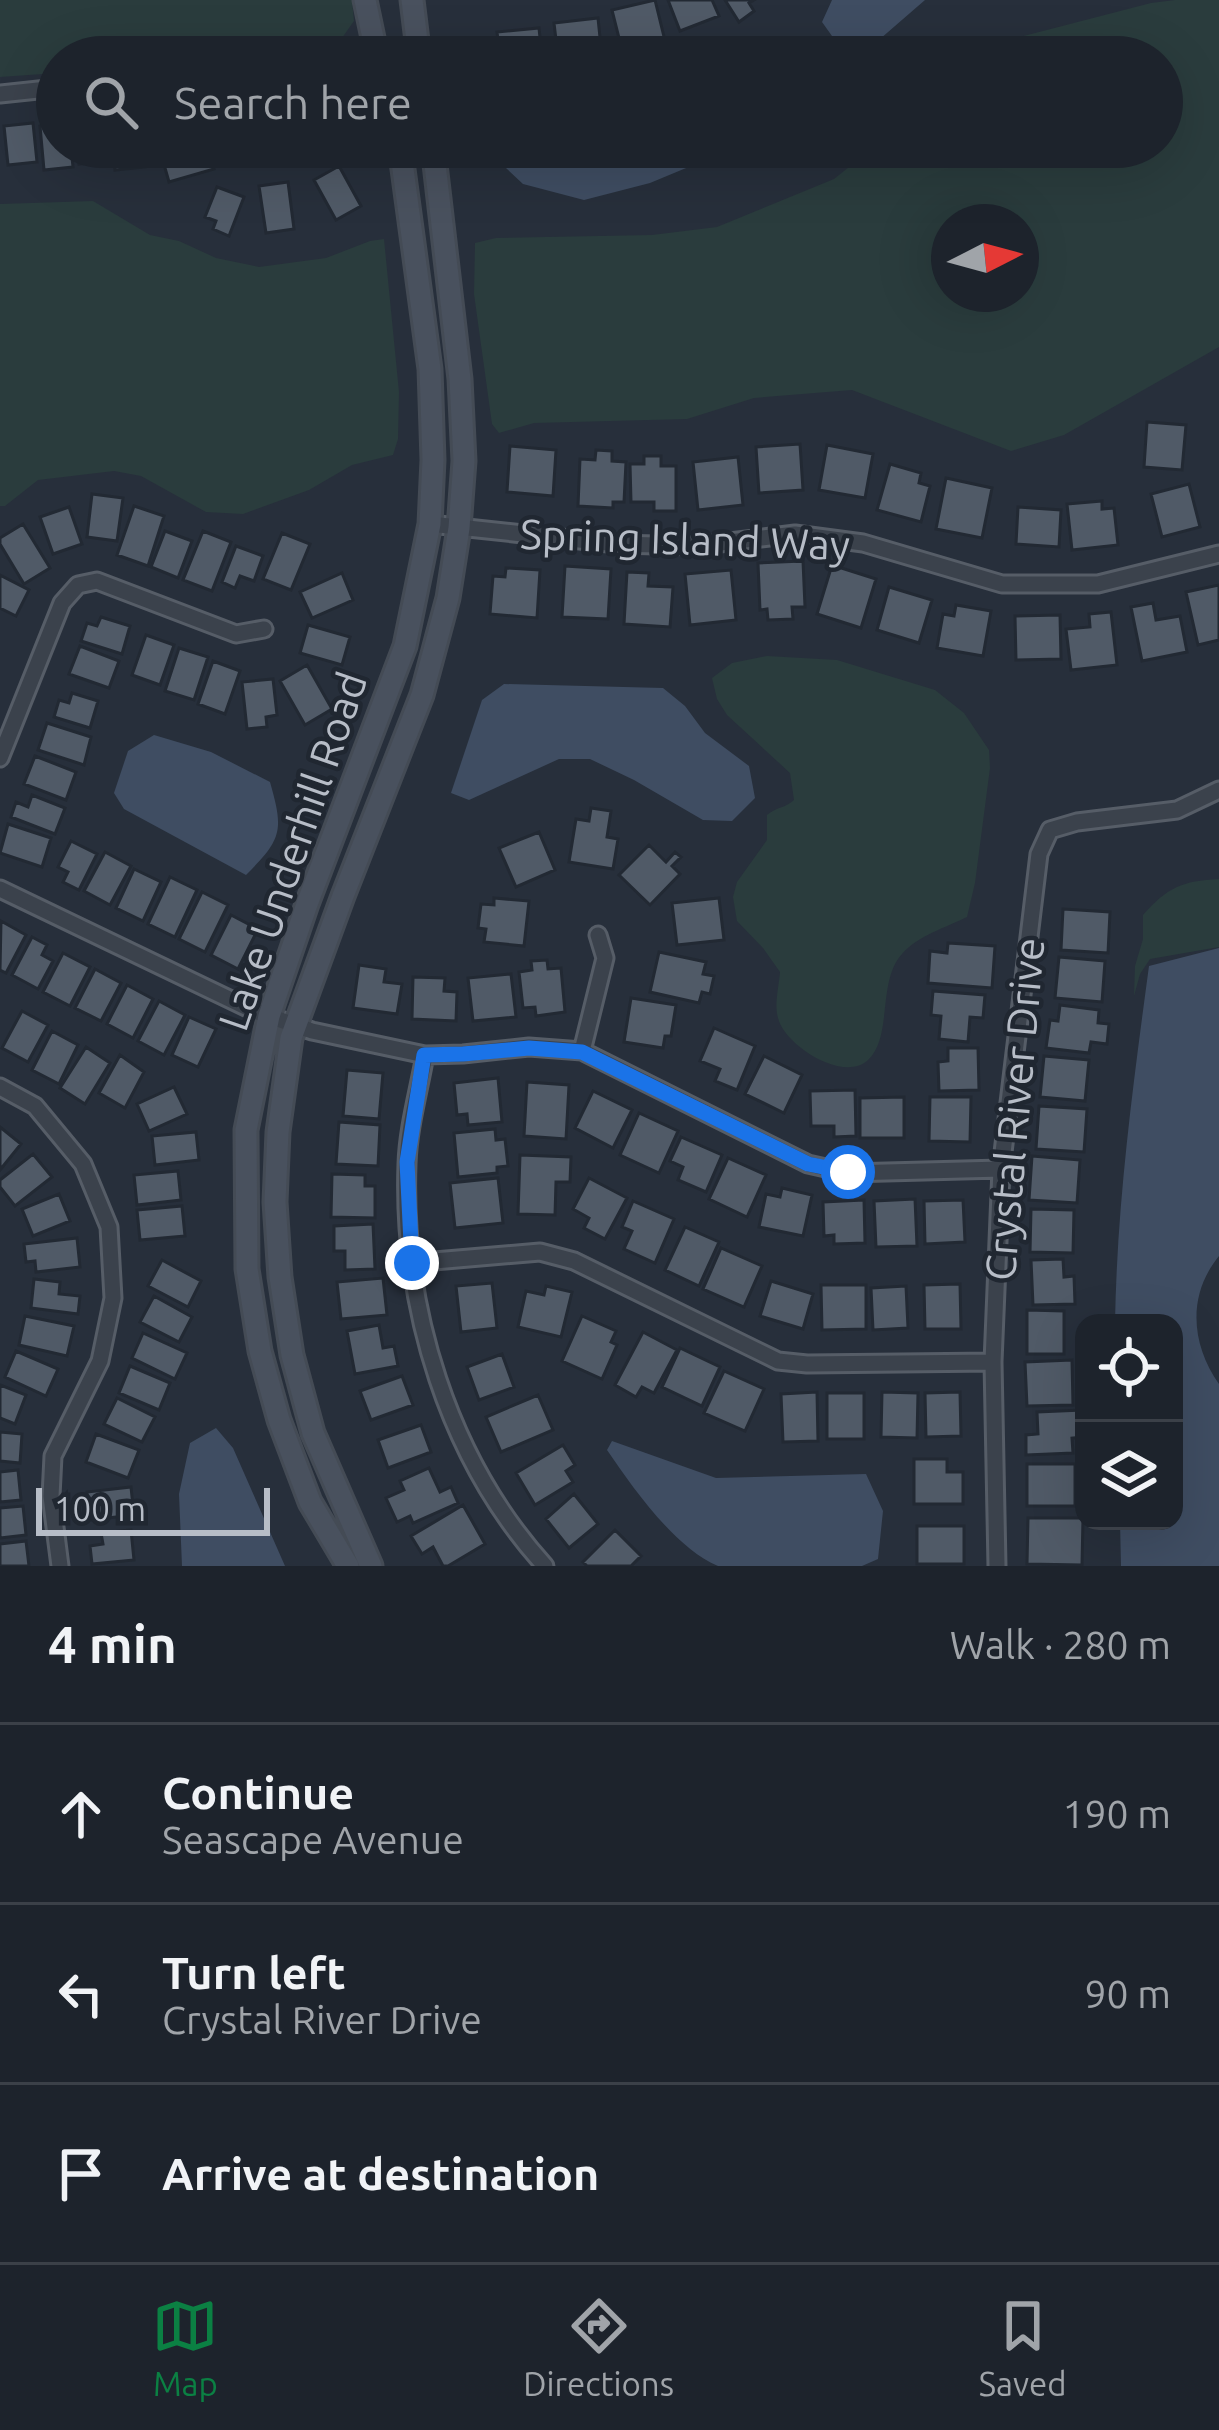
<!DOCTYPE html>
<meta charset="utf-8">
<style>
:root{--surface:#1d232c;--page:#2a2f38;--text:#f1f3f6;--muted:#a0a4a9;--line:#3b4048;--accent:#0b8043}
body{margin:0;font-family:Ubuntu,sans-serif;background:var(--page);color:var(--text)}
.controls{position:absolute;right:36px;bottom:36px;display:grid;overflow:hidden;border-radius:24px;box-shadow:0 12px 48px #0002}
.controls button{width:108px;height:108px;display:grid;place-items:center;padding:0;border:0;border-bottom:3px solid var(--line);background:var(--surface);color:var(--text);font:60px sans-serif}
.compass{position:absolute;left:931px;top:204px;width:108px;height:108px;border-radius:50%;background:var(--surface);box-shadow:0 12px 48px #0002;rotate:84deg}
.scale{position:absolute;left:36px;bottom:30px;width:234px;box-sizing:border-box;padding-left:12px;border:6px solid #b7bdc7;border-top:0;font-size:33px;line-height:42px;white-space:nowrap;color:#b7bdc7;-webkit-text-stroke:9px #202731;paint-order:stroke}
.stop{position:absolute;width:36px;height:36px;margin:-27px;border:9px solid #1a73e8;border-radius:50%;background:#fff}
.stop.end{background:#1a73e8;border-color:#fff;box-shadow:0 3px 12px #0008}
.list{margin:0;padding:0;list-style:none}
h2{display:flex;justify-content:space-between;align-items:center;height:156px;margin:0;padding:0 48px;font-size:51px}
h2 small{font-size:39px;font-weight:400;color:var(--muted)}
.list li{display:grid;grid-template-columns:78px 1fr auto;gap:36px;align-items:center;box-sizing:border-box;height:180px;padding:0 48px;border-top:3px solid var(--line)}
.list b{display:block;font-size:45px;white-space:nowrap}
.list p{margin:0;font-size:39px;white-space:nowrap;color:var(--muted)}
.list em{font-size:39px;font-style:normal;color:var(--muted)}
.icon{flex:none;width:66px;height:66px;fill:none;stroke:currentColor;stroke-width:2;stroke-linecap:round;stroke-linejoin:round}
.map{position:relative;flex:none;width:1219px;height:1566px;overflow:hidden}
.search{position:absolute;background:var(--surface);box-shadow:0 12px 48px #0002;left:36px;right:36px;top:36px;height:132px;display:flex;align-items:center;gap:30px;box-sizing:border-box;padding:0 42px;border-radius:66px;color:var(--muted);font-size:45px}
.sheet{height:696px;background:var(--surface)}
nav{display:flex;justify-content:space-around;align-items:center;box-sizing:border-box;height:168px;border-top:3px solid var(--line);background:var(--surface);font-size:33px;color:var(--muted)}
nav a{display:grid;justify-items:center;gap:6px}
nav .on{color:var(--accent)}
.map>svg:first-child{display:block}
.green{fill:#2a3c3d;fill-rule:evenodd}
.water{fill:#3f4d62}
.building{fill:#505a67;stroke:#222933;stroke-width:3}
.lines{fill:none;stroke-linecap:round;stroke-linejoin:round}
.street-casing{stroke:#565d67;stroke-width:21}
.secondary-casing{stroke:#444b55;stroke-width:27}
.street{stroke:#3b424c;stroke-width:15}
.secondary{stroke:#49515e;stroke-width:21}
.route{stroke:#1a73e8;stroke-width:15}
.labels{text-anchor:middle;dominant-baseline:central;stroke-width:9;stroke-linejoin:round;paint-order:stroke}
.street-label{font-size:42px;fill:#b7bdc7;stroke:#202731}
</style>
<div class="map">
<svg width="1219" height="1566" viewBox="0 0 1219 1566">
<rect width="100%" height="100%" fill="#272f3b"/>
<path class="green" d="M0 0H352L354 21 332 52 267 57H57V73L0 77Z
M1175 0H1219V347L1064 435 1011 451 852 390 754 398 687 419 534 423 499 433 492 424 474 294 475 243 496 238 652 235 717 227 834 179 874 147H1162V57H976L1001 42 1151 3ZM949 222H1021V294H949Z
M93 201 150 235 179 241 216 258 259 267 326 258 370 241 384 239 399 392 398 439 393 455 352 465 309 490 243 514 206 512 141 476 114 471 38 480 5 506H0V204Z
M767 656 837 660 935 690 964 713 989 750 990 768 975 883 967 917C947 927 917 936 902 954 877 981 893 1037 868 1060 844 1083 785 1046 778 1018 774 1004 779 986 780 972L763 948 737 921 733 897 737 882 767 840V815C776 807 786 808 794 800L790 773 727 715 717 699 712 678 732 663Z
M1219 879V947L1150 959 1140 974 1134 996 1135 966 1143 939V915C1168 887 1182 881 1219 879Z"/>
<path class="water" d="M832 0H925L865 52 837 43 822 22Z
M505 147H729L715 156 650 183 584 200 523 184 506 168Z
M504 684 663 688 685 706 705 733 749 766 755 798 732 821 703 820 634 780 590 759H559L469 800 451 793 482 700Z
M154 735 211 752 270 782C284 831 282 839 246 875L124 809 114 793 128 751Z
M1219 948V1256C1187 1295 1191 1344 1219 1384V1566H1121L1120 1521H1174V1323H1115C1117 1203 1133 1085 1149 966Z
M216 1428 233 1448 285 1566H182L179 1494 190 1443Z
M612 1441 716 1478 866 1474 883 1511 878 1559 862 1566H718C675 1548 633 1488 607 1450Z"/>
<path class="building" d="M655 0 666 45 648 49 650 57H637L636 51 623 54 612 10Z
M668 0H712L719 16 680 31Z
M725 0H754L749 3 754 11 739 22Z
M598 18 602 57H558L554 23Z
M539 28 542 57H500L497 32Z
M33 123 37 162 8 165 4 126Z
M57 124V147H71L73 167 44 170 40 126Z
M77 147H107L108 161 79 164Z
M113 147H143L145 167 115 170Z
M184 147H207L214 169 169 182 161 154Z
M339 166 361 206 336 220 314 180Z
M288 182 294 229 266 233 259 186Z
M217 187 244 197 229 236 213 229 216 221 205 217Z
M1147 422 1186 425 1182 470 1144 467Z
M800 444 803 490 759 493 756 447Z
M827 445 873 454 865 498 819 490Z
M510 446 556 450 553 496 507 492Z
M596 450 612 451V461L626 462 624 502H613V508L578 506 580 459 595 460Z
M644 456H661V466H676V511H654V502H631L630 464H644Z
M738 457 743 505 698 510 693 462Z
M890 464 921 473 919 483 930 486 921 522 877 510Z
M946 478 992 488 982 538 936 529Z
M1189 484 1200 527 1162 537 1151 494Z
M92 494 123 498 117 541 87 537Z
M1102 501V509L1114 508 1118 545 1072 550 1067 504Z
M134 506 164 516 148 566 117 555Z
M69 507 82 544 53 554 40 517Z
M1018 507 1061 510 1059 547 1016 544Z
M23 524 50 568 24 584 0 544V538Z
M165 531 192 541 178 578 151 567Z
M203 531 231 542 212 591 183 580Z
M282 533 310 544 291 590 263 579Z
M236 546 263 556 254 581 240 576 235 588 222 582Z
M803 561 805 607H792L793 619 768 620 767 609 760 610 758 563Z
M832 565 876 579 861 628 817 614Z
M565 566 611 569 608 619 562 617Z
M506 568 540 570 537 618 490 614 493 576 505 577Z
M731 570 736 620 690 625 685 574Z
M627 572 649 573 648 586 673 587 670 627 624 624Z
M342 573 353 600 312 618 300 592Z
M0 575 29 590 16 616 0 608Z
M1219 585V640L1198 645 1186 592Z
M889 587 932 600 919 643 877 630Z
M1153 603 1156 620 1180 616 1187 652 1142 661 1131 607Z
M956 605 991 611 983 656 937 648 943 614 954 616Z
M1111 612 1117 665 1071 670 1066 629 1090 627 1089 614Z
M1060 615 1061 659 1016 660 1015 616Z
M101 617 130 626 122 654 81 641 87 623 97 626Z
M308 625 350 637 342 665 300 653Z
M146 635 174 645 160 685 132 675Z
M80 646 119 661 109 688 69 674Z
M179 648 208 657 194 700 165 691Z
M213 661 240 671 225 714 198 704Z
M307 665 332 709 305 725 280 681Z
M273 679 277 715 266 717 267 727 247 729 242 682Z
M72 693 98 701 90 728 54 717 59 700 69 703Z
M47 723 91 737 84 765 38 750Z
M35 756 76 772 66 800 24 784Z
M32 795 65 808 55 834 11 817 16 802 28 807Z
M591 808 611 811 607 837 618 839 613 869 569 862 576 819 589 821Z
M8 824 51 838 42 867 0 853Z
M539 832 555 870 516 887 499 848Z
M71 841 97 854 79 890 63 882 68 872 58 867Z
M649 845 666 862 675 852 681 857 672 866 680 874 650 905 619 875Z
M105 852 131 866 110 905 84 891Z
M134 869 161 882 143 921 116 908Z
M170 877 197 890 175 937 148 924Z
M202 892 228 905 205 952 179 939Z
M494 898 529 901 524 946 484 942 486 929 478 928 481 904 494 905Z
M719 898 724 940 677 945 672 903Z
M1063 909 1110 912 1108 953 1061 950Z
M231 915 258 929 238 969 211 955Z
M1 921 26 935 6 973 0 970Z
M32 937 47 945 42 955 53 961 38 989 12 975Z
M948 943 995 946 992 988 928 983 930 951 947 953Z
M659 952 706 962 703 974 714 976 710 994 702 992 699 1003 650 992Z
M63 953 90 967 70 1006 43 992Z
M1059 957 1105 961 1102 1002 1055 998Z
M547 960 548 969 561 968 565 1012 536 1016 535 1007 523 1008 519 972 532 970 531 961Z
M359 965 386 969 384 982 402 984 397 1014 353 1008Z
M95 969 121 983 101 1021 75 1008Z
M511 974 516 1017 473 1021 468 978Z
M413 977 445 978 444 991 457 992 456 1021 412 1019Z
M127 985 153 999 133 1038 107 1024Z
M933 991 985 995 983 1018 970 1017 968 1042 939 1039 941 1016 931 1015Z
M631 998 676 1005 671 1036H665L663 1048 624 1042Z
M159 1001 185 1015 164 1055 138 1041Z
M1060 1005 1099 1010 1098 1023 1109 1024 1107 1044 1091 1042 1089 1053 1046 1048 1050 1020 1058 1021Z
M22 1011 48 1025 28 1062 2 1048Z
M189 1017 216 1029 198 1067 172 1055Z
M714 1028 755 1046 737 1090 715 1081 720 1069 700 1061Z
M52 1031 78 1045 59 1084 32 1070Z
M86 1047 110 1063 85 1104 60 1088Z
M948 1048H978L979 1090 939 1091 938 1062 948 1061Z
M120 1055 144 1072 125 1108 99 1093Z
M764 1056 802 1075 784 1113 745 1094Z
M1044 1056 1089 1060 1085 1101 1040 1097Z
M347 1070 383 1073 379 1119 343 1116Z
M498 1078 502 1122 468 1125 467 1114 457 1115 454 1083Z
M527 1082 569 1085 566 1139 524 1136Z
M174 1087 187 1114 149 1131 137 1104Z
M855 1090 856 1136 834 1137V1126H811L810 1091Z
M593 1091 632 1110 613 1148 575 1128Z
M904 1097V1138H860V1098Z
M930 1097H971L970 1142 929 1141Z
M1039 1106 1087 1109 1084 1152 1036 1149Z
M639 1113 678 1131 659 1173 620 1155Z
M339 1122 380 1125 378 1166 336 1164Z
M0 1127 21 1144 0 1170Z
M495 1129 496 1140 505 1139 508 1166 497 1167V1173L458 1177 454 1133Z
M196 1132 199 1160 155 1165 152 1136Z
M681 1137 722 1155 706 1192 678 1180 683 1167 670 1161Z
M33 1154 52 1177 15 1206 0 1187V1180Z
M520 1155 571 1157 570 1182H556L555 1215 518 1214Z
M1032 1156 1080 1160 1077 1203 1029 1200Z
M728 1158 766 1175 747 1217 709 1199Z
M178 1171 181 1200 137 1205 134 1175Z
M332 1174 365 1175V1186H375V1218L331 1217Z
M498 1178 503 1223 455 1228 450 1183Z
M589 1178 627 1198 605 1239 584 1228 589 1218 573 1209Z
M782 1188 812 1195 803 1236 759 1227 766 1194 780 1197Z
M59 1194 70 1221 33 1236 22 1209Z
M915 1199 917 1246 876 1247 874 1201Z
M864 1200 865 1243 834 1244V1235L824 1236 823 1202Z
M963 1200 965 1242 925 1244 924 1201Z
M633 1201 674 1219 655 1263 624 1249 632 1231 622 1227Z
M182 1206 185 1236 140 1240 137 1210Z
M1031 1209 1074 1210 1073 1253 1030 1252Z
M373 1224 375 1269 345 1270V1251H334V1226Z
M685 1227 719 1242 699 1286 665 1270Z
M77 1238 80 1267 36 1272 35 1261 26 1262 24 1244Z
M721 1248 762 1266 744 1307 703 1289Z
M1063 1259 1064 1277 1074 1276 1075 1304 1033 1305 1031 1260Z
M162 1260 201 1281 188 1307 148 1286Z
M383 1278 387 1315 341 1319 337 1282Z
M34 1279 60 1282 59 1294 80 1296 78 1314 31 1308Z
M771 1281 813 1294 803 1329 760 1316Z
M492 1283 497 1328 461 1332 456 1286Z
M960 1284 961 1329H925L924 1285Z
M821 1285H866V1329L822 1330Z
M546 1286 572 1292 561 1337 518 1327 526 1291 544 1295Z
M906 1286 908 1328 873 1330 871 1288Z
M154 1296 192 1317 179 1342 140 1322Z
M1027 1310 1064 1311V1354H1027Z
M25 1316 74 1326 67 1356 19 1345Z
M582 1316 616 1331 611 1342 617 1345 602 1379 562 1361Z
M379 1325 383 1348 394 1346 398 1366 355 1374 347 1331Z
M643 1332 677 1350 654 1393 642 1387 636 1397 615 1385Z
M143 1333 187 1353 175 1379 132 1358Z
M680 1348 720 1367 702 1406 662 1387Z
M16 1351 58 1369 46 1396 5 1377Z
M502 1354 514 1387 479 1400 467 1367Z
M1072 1360 1073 1405 1027 1406 1025 1362Z
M130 1366 170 1383 159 1410 119 1393Z
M724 1371 764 1389 745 1431 704 1413Z
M402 1376 413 1405 371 1420 360 1391Z
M0 1385 26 1395 15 1424 0 1418Z
M817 1392 818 1441 783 1442 781 1394Z
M882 1392 918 1393 917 1438 881 1437Z
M960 1392 961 1436 926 1437 925 1393Z
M827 1393H864V1439H827Z
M538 1395 553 1430 501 1452 486 1417Z
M117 1398 155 1417 142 1442 104 1424Z
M1083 1410 1084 1437 1072 1438 1073 1453 1026 1455V1435L1038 1434 1037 1412Z
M421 1425 431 1452 388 1468 378 1440Z
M0 1432 22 1434 20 1463 0 1461Z
M96 1434 139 1450 128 1478 86 1462Z
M563 1445 575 1465 566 1471 573 1482 535 1505 516 1473Z
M914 1459H947V1472H963V1504H914Z
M1027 1464H1075V1506H1027Z
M429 1468 440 1492 451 1487 458 1503 413 1523 410 1516 397 1522 386 1498 404 1490 400 1481Z
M18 1470 21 1500 0 1502V1472Z
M131 1487 134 1515 90 1520 87 1492Z
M574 1494 598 1524 569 1548 546 1519Z
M463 1505 485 1544 448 1566H443L433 1547 422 1554 411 1536Z
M23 1506 26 1535 0 1538V1508Z
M1028 1518H1083L1082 1565 1027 1564Z
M917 1526H964V1564H917Z
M131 1530 134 1560 92 1564 90 1546 103 1544 101 1533Z
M615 1530 641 1556 631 1566H587L583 1562Z
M26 1541 29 1566H0V1544Z"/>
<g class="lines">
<g class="street-casing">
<path id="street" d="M399 57 419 52
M0 94 57 88
M256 147V149
M430 524 617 544 696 546 795 534 863 543 1002 584H1098L1219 554
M0 758 62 603 78 585 97 581 236 634 264 629
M0 889 252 1010 312 1031 425 1055 463 1054 529 1047 582 1051 808 1164 848 1173 1001 1169
M582 1051 605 958 598 935
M425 1055C419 1090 408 1128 407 1164 402 1308 448 1459 545 1566
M0 1087 35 1106 83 1164 109 1227 113 1298 100 1361 53 1456 51 1496 60 1566
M411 1263 540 1252 574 1261 778 1361 807 1364 993 1362
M997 1566 993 1362 1001 1169 1039 854 1050 830 1077 822 1177 810 1219 790"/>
</g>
<g class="secondary-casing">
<path id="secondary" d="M365 0 377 57
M412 0 419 57
M348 1566 310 1502 279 1420 260 1351 247 1269 246 1130 269 1016 307 904 405 646 430 524 433 460 430 369 400 147
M371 1566 313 1433 292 1355 280 1277 275 1202 278 1132 291 1038 343 896 422 695 448 598 459 528 464 461 460 379 433 147"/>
</g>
<use href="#street" class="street"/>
<use href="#secondary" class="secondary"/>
</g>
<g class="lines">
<path class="route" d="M412 1263 407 1162 424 1055 463 1054 529 1048 582 1052 808 1164 848 1172"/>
</g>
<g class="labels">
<g class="street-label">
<text transform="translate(685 539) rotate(2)">Spring Island Way</text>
<text transform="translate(292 851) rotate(-71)">Lake Underhill Road</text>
<text transform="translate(1014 1109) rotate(-85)">Crystal River Drive</text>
</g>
</g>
</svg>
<div class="controls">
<button><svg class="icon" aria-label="locate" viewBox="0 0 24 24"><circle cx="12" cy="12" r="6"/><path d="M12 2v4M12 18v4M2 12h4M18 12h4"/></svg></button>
<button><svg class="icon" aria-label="layers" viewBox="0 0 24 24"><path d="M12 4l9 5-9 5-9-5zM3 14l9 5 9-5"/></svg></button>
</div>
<svg class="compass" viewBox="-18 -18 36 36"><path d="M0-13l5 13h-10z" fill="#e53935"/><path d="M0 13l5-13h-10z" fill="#a0a4a9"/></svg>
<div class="scale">100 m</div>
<div class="stop" style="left:848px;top:1172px"></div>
<div class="stop end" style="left:412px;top:1263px"></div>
<div class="search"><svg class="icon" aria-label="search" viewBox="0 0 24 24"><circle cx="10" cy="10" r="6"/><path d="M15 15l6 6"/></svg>Search here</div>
</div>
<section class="sheet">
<h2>4 min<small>Walk · 280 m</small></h2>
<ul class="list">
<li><svg class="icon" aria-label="ahead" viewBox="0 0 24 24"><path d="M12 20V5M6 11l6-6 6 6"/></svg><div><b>Continue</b><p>Seascape Avenue</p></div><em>190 m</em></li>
<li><svg class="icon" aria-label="left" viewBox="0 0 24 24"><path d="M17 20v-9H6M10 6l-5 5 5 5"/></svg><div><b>Turn left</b><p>Crystal River Drive</p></div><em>90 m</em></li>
<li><svg class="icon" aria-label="arrive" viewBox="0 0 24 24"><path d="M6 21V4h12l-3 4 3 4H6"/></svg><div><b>Arrive at destination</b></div></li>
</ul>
</section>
<nav>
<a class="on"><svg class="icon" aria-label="map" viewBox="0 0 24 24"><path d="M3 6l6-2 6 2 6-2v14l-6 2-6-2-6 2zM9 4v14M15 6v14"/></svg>Map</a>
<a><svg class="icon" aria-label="directions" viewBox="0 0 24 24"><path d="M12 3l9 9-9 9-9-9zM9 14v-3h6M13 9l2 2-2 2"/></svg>Directions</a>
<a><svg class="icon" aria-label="saved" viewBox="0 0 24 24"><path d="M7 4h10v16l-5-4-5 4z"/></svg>Saved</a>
</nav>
